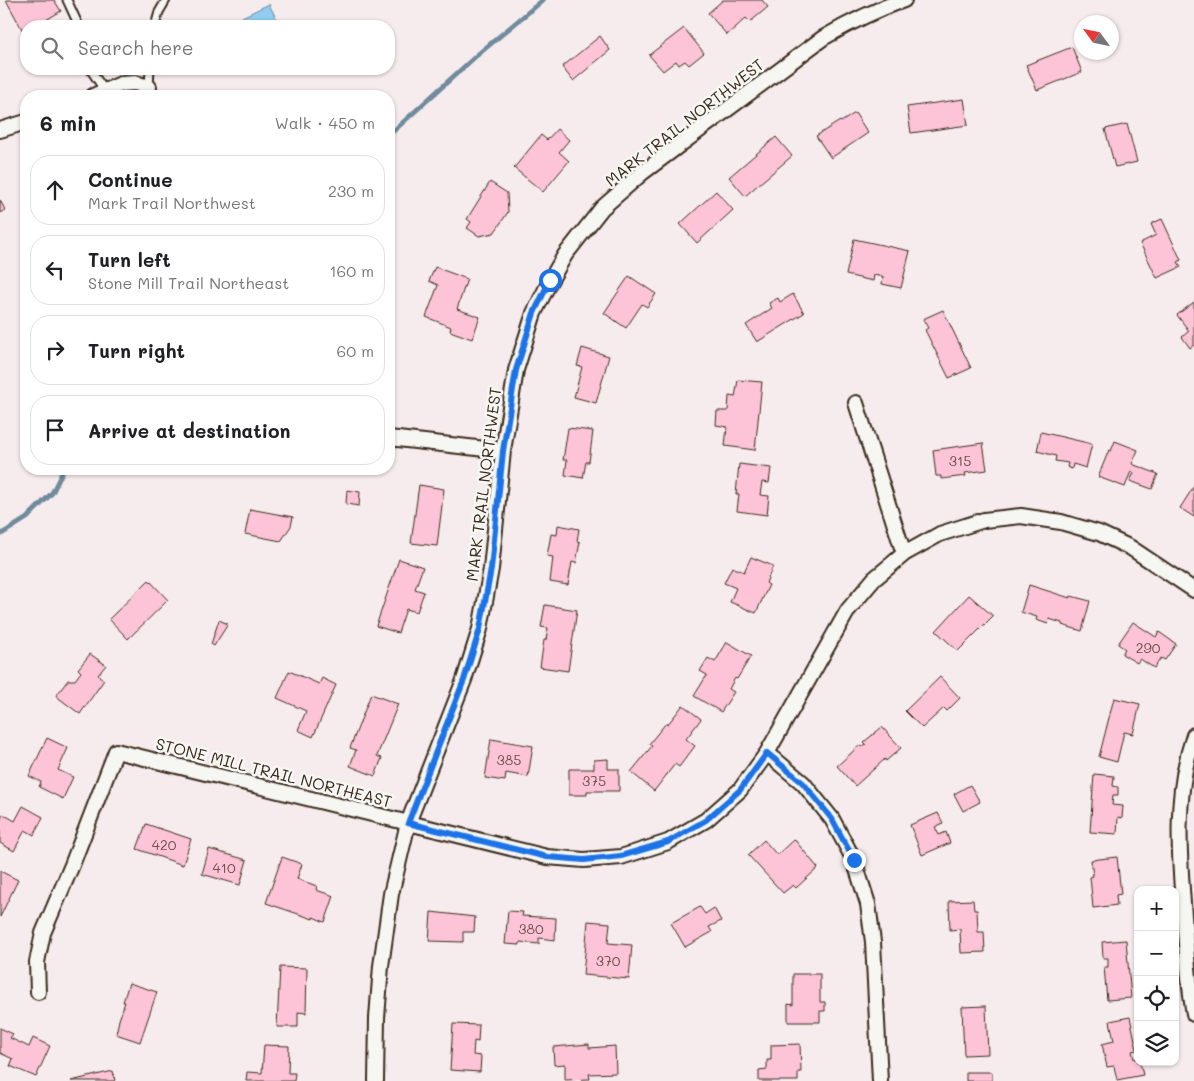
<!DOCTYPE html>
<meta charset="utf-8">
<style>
:root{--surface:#fff;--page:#f6f6f6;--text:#202124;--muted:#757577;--line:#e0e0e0}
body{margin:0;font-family:Mali,sans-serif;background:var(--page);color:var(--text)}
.controls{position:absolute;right:15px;bottom:15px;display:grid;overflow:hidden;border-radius:10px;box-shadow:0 1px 4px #0004}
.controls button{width:45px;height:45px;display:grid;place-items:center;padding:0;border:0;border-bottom:1px solid var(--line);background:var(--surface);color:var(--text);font:25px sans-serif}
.compass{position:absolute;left:1074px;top:15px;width:45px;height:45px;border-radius:50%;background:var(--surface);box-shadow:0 1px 4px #0004;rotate:303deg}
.stop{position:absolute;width:15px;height:15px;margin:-11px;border:4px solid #1a73e8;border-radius:50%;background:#fff}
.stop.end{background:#1a73e8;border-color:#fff;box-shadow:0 1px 5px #0008}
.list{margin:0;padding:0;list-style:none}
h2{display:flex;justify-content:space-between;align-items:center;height:65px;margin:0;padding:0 20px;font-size:21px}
h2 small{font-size:16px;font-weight:400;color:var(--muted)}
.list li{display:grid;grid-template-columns:32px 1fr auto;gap:15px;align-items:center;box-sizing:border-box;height:70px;margin:0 10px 10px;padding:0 10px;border:1px solid var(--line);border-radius:20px}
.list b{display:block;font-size:19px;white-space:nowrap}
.list p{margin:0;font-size:16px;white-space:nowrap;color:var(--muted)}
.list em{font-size:16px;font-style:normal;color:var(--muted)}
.icon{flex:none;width:28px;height:28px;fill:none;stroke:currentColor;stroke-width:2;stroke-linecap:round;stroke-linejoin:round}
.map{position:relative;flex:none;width:1194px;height:1081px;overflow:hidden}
.search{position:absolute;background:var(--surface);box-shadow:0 1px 4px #0004;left:20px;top:20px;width:375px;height:55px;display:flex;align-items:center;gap:12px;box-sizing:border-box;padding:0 18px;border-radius:20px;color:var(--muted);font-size:19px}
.panel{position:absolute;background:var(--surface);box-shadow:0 1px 4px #0004;left:20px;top:90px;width:375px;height:385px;border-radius:20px}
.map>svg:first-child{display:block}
.water{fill:#91ccf1;stroke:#6f8b9d}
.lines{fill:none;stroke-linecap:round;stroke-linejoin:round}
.stream{stroke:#6f8b9d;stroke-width:5}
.building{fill:#fdc4d8;stroke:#3b2a1e}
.lane-casing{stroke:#3b2a1e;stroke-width:11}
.street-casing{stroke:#3b2a1e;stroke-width:18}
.lane{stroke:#f6f6f2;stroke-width:7}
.street{stroke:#f6f6f2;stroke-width:14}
.route{stroke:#1a73e8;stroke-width:6}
.labels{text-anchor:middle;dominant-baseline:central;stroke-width:5;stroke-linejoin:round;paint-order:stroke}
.number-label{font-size:14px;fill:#6c504c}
.street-label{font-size:16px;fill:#3b2a1e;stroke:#f6f6f2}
</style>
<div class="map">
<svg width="1194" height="1081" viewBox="0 0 1194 1081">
<rect width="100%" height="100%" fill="#f7eced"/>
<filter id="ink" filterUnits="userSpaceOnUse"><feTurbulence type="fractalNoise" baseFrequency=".02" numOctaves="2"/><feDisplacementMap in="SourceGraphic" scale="10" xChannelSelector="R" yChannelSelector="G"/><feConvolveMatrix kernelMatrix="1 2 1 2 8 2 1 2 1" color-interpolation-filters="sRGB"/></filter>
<g filter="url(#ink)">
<path class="water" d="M269 4 280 26H246L242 17Z"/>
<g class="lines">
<path class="stream" d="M389 135 476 56 543 0
M0 535 27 518 52 493 64 469"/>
</g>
<path class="building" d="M6 0H54L61 11 36 26H26V32L24 33Z
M723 0H762L768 7 750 22 746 18 727 35 708 13Z
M684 28 704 53 689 65 685 61 679 65 676 61 663 71 649 55Z
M600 36 610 50 573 81 562 67Z
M1072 47 1082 72 1037 90 1026 65Z
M964 99 968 125 911 133 907 107Z
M855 113 868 133 831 158 816 136 840 121 841 122Z
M1127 124 1137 162 1115 167 1105 129Z
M557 129 569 140 559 152 569 161 543 192 514 168 541 135 547 140Z
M776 137 792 156 745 196 729 177Z
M490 182 507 193 508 212 494 233 479 236 467 228 471 222 467 219Z
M716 191 733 210 697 243 680 224Z
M0 200 5 210 0 213Z
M1162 219 1181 260 1178 262 1181 267 1157 278 1140 243 1156 235 1151 224Z
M854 239 910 251 901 288 882 284 883 277 874 275 873 281 846 275Z
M435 267 467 279 457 309 480 317 472 339 450 331 451 327 426 317 438 285 429 281Z
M629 276 656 294 647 307 642 304 626 328 604 313Z
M793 294 804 313 757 342 746 325 772 308 769 303 778 298 780 302Z
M1194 302V345L1190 348 1182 337 1189 331 1177 315Z
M943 310 971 368 949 378 925 330 928 328 923 319Z
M582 348 609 356 596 403 574 397 582 367 577 366Z
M738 380 762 382 755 450 725 446 727 427 716 425 717 411H728L729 396 735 397Z
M568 428 593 431 589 462H586L583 478 565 475 567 460H563Z
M1041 432 1092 444 1086 468 1073 464 1072 469 1067 467 1068 463 1055 461 1056 456 1037 451Z
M1115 441 1138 450 1132 464 1158 474 1152 489 1130 481 1134 473 1131 471 1125 487 1098 477 1109 450 1111 451Z
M983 443 987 470 965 473 966 476 941 479V476H936L933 450Z
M739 464 771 468 769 483 762 482 760 495 769 496 767 515 737 511 739 494H736Z
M419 485 444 489 437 546 411 543Z
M1194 486V517L1180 508Z
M347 490 360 492 359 506 346 504Z
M250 509 293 517 291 526 281 541 245 534Z
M558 525 579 529 577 541 580 542 576 563 572 562 568 585 550 582 553 557 547 556 551 534 557 535Z
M751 557 773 566 766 583 769 585 756 613 730 602 736 588 724 583 732 567 744 572Z
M399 559 423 567 415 589 424 592 417 612 406 609 398 633 376 626Z
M149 580 168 600 128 639 109 619Z
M1029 585 1070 598 1071 596 1090 601 1082 631 1062 625V623L1049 619 1048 624 1036 620 1037 617 1021 612Z
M969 595 993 616 958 651 936 631Z
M545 605 577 610 568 671 540 667 544 640H546L548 628 541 627Z
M219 620 228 624 214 646 211 644Z
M1133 622 1156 637 1159 632 1176 644 1165 660 1161 658 1154 668 1140 659 1137 663 1122 654 1125 649 1118 644Z
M727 642 751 656 737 679 735 678 729 689 734 692 721 712 694 696 707 675 700 671 708 658 715 662Z
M90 654 106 665 98 675 104 680 80 714 56 696 68 680H75L81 672 78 669Z
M289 671 319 684 322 678 336 685 313 737 298 730 306 711 277 698Z
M940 677 960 698 947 711 944 708 922 728 905 711Z
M371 694 398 704 377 756 382 758 375 776 350 766 356 750 350 748Z
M1114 698 1140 704 1133 734 1124 732 1117 762 1099 757Z
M683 705 701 719 686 739 695 746 679 767 675 764 654 791 631 772 652 746 649 744 666 723 668 724Z
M882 727 901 748 886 761 885 759 855 786 837 766 860 745 862 747 866 744 864 742Z
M47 738 68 748 58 770 73 777 63 799 39 787 41 782 29 776Z
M491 739 533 746 528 777 506 773 505 781 485 778Z
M608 759V769H619V791H587V795H569V769H594V760Z
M1094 774 1114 776 1113 786 1118 787V795H1113L1112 805 1123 806 1122 818 1118 817 1117 834 1090 832Z
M970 785 980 802 963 811 954 794Z
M23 806 43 817 34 835 25 830 14 851 0 843V821L3 814 15 821Z
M938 813 943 823 935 827 939 835 946 832 950 843 922 855 910 825Z
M146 824 191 839 183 865 137 849Z
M794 839 818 868 796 888 793 885 783 893 748 855 764 840 777 855Z
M209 849 247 860 240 885 202 874Z
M282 857 302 864 297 879 317 886 316 890 334 896 325 922 313 917V919L266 903Z
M1117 857 1121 894 1116 895 1117 905 1093 908 1090 877 1093 876 1091 860Z
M0 871 18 880 0 917Z
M973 900 974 910H977L978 932H984L985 952 961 953 960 929 950 930 949 901Z
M700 907 705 914 714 908 721 921 709 927 712 932 685 947 671 923Z
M508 911 523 912 522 916 556 918 555 940 539 938V944L520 942V945L505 944Z
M431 912 475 917 474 932H463V942L429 941Z
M588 921 610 923 608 943 632 945 629 979 583 975Z
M1126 940 1131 998 1107 1000 1104 967H1108V958H1103L1102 942Z
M280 967 307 968 306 1013 298 1012V1027H277Z
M793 974H820V1002H825V1011H820V1022H788V1004L793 1005Z
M129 983 157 992 140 1042 116 1034 119 1020 125 1002H123Z
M986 1006 988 1054 964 1055 962 1007Z
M1130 1017 1137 1050 1132 1051 1134 1059 1138 1058V1062H1140L1143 1075 1117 1080 1114 1066 1107 1067 1102 1044 1114 1041 1110 1021Z
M453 1024 479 1025 478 1042 474 1041 473 1055 481 1056 480 1072 450 1070Z
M0 1028 13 1034 10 1038 29 1047 33 1038 50 1046 36 1077 10 1066 13 1059 0 1053Z
M589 1044V1048L615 1046 616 1073 589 1074 590 1079 565 1080V1064L554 1065 553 1047Z
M800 1044 801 1072H798V1081H759V1070L767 1069V1060H771V1045Z
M264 1045 289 1046 288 1073H295L294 1081H246L247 1072 262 1073Z
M113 1071 115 1081H71Z
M966 1072H992V1081H966Z"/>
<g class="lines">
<g class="lane-casing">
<path id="lane" d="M67 0 79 26
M155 26 159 12 166 0
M90 69 105 91
M149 87 150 69"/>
</g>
<g class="street-casing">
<path id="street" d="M93 96 121 84 135 83 149 87
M0 130 26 122
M856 403 904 554
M389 438 503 451
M1194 735C1174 793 1179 855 1184 916 1186 948 1188 981 1194 1014
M767 753 803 783 832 819 854 860 868 904 873 942 880 1081
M38 992 37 962 43 933 72 865 116 751 547 857 584 860 621 857 668 842 706 820 740 790 767 753 848 610 874 579 904 554 940 534 984 520 1021 516 1061 522 1099 533 1131 548 1194 590
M376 1081 377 1018 381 966 391 894 408 823 464 680 480 629 491 569 503 451 516 370 534 313 550 281 565 255 602 208 642 173 823 38C849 23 875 10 904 0"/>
</g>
<use href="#lane" class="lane"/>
<use href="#street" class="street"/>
</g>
</g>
<g class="lines" filter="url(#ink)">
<path class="route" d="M550 280 534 313 516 370 503 451 491 569 480 629 464 680 408 823 547 857 584 860 621 856 668 842 706 820 740 790 767 753 803 783 832 819 854 860"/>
</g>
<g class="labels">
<g class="number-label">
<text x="960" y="460">315</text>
<text x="1148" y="647">290</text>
<text x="509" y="759">385</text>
<text x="594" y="780">375</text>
<text x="164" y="844">420</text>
<text x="224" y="867">410</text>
<text x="531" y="928">380</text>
<text x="608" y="960">370</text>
</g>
<g class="street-label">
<text transform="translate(684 122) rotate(-38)">MARK TRAIL NORTHWEST</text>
<text transform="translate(483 484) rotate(-83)">MARK TRAIL NORTHWEST</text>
<text transform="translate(274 772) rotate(14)">STONE MILL TRAIL NORTHEAST</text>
</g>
</g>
</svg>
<div class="controls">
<button>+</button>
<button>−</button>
<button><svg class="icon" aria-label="locate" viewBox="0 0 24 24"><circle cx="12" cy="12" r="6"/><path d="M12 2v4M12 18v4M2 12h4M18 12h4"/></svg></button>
<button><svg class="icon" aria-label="layers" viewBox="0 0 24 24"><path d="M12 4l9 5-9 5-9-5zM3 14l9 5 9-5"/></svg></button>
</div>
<svg class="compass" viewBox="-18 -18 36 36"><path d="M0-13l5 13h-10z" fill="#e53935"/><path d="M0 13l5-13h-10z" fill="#757577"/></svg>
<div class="stop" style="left:550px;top:280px"></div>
<div class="stop end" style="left:854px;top:860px"></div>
<div class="search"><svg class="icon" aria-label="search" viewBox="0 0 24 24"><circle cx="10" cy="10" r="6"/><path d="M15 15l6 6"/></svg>Search here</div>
<section class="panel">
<h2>6 min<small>Walk · 450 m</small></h2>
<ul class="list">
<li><svg class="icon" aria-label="ahead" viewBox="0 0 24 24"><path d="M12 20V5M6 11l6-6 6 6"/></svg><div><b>Continue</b><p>Mark Trail Northwest</p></div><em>230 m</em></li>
<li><svg class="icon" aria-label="left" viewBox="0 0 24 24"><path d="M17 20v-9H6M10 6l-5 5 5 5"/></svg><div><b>Turn left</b><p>Stone Mill Trail Northeast</p></div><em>160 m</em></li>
<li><svg class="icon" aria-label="right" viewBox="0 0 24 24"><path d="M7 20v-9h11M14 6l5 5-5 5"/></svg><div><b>Turn right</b></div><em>60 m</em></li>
<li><svg class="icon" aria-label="arrive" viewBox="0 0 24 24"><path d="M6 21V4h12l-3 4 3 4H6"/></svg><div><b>Arrive at destination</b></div></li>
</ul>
</section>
</div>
